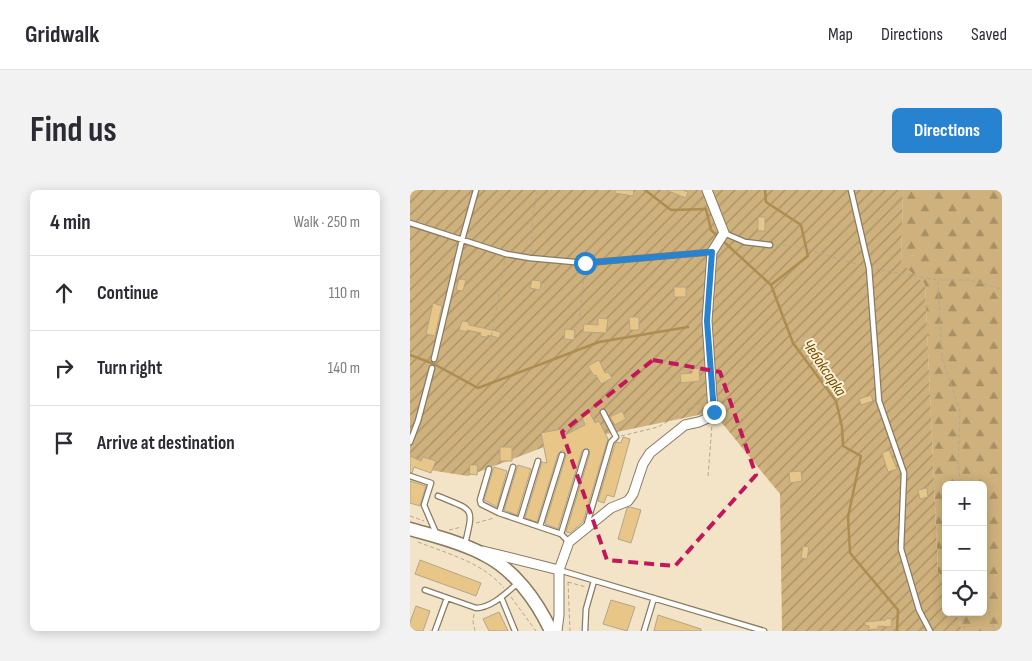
<!DOCTYPE html>
<meta charset="utf-8">
<style>
:root{--surface:#fff;--page:#f2f2f3;--text:#2b2b33;--muted:#7c7c81;--line:#e1e1e2;--accent:#2782cf}
body{margin:0;font-family:"Sofia Sans Condensed",sans-serif;background:var(--page);color:var(--text)}
.controls{position:absolute;right:15px;bottom:15px;display:grid;overflow:hidden;border-radius:8px;box-shadow:0 2px 12px #0003}
.controls button{width:45px;height:45px;display:grid;place-items:center;padding:0;border:0;border-bottom:1px solid var(--line);background:var(--surface);color:var(--text);font:25px sans-serif}
.stop{position:absolute;width:15px;height:15px;margin:-11px;border:4px solid #2782cf;border-radius:50%;background:#fff}
.stop.end{background:#2782cf;border-color:#fff;box-shadow:0 1px 5px #0008}
.list{margin:0;padding:0;list-style:none}
h2{display:flex;justify-content:space-between;align-items:center;height:65px;margin:0;padding:0 20px;font-size:21px}
h2 small{font-size:16px;font-weight:400;color:var(--muted)}
.list li{display:grid;grid-template-columns:32px 1fr auto;gap:15px;align-items:center;box-sizing:border-box;height:75px;padding:0 20px;border-top:1px solid var(--line)}
.list b{display:block;font-size:19px;white-space:nowrap}
.list em{font-size:16px;font-style:normal;color:var(--muted)}
.icon{flex:none;width:28px;height:28px;fill:none;stroke:currentColor;stroke-width:2;stroke-linecap:round;stroke-linejoin:round}
.map{position:relative;flex:none;width:592px;height:441px;overflow:hidden;border-radius:8px}
header{display:flex;align-items:center;gap:30px;box-sizing:border-box;height:70px;padding:0 25px;background:var(--surface);border-bottom:1px solid var(--line)}
header strong{font-size:24px}
nav{display:flex;gap:28px;margin-inline-start:auto;font-size:18px}
.intro{display:flex;align-items:center;justify-content:space-between;box-sizing:border-box;height:120px;padding:0 30px}
h1{margin:0;font-size:35px}
.button{padding:12px 22px;border-radius:8px;background:var(--accent);color:#fff;font-size:18px;font-weight:700}
main{display:flex;gap:30px;padding:0 30px}
aside{flex:1;background:var(--surface);border-radius:8px;box-shadow:0 2px 12px #0003}
.map>svg:first-child{display:block}
.forest{fill:url(#forest-firs)}
.garden{fill:url(#garden-furrows)}
.lines{fill:none;stroke-linecap:round;stroke-linejoin:round}
.stream{stroke:#ad8d50;stroke-width:2.5}
.building{fill:#e8c688;stroke:#b4a58a}
.lane-casing{stroke:#897b62;stroke-width:7}
.street-casing{stroke:#897b62;stroke-width:11}
.secondary-casing{stroke:#897b62;stroke-width:15}
.path{stroke:#b4a791;stroke-width:1;stroke-dasharray:4 2.5;stroke-linecap:butt}
.lane{stroke:#fff;stroke-width:4.5}
.street{stroke:#fff;stroke-width:9}
.secondary{stroke:#fff;stroke-width:12}
.route{stroke:#2782cf;stroke-width:6}
.marked{fill:none;stroke:#c2185b;stroke-width:4;stroke-dasharray:10 6;stroke-linejoin:round}
.labels{text-anchor:middle;dominant-baseline:central;stroke-width:4;stroke-linejoin:round;paint-order:stroke}
.water-label{font-size:16px;font-style:italic;fill:#715100;stroke:#fef1da}
</style>
<header>
<strong>Gridwalk</strong>
<nav><a>Map</a><a>Directions</a><a>Saved</a></nav>
</header>
<div class="intro"><h1>Find us</h1><a class="button">Directions</a></div>
<main>
<aside>
<h2>4 min<small>Walk · 250 m</small></h2>
<ul class="list">
<li><svg class="icon" aria-label="ahead" viewBox="0 0 24 24"><path d="M12 20V5M6 11l6-6 6 6"/></svg><div><b>Continue</b></div><em>110 m</em></li>
<li><svg class="icon" aria-label="right" viewBox="0 0 24 24"><path d="M7 20v-9h11M14 6l5 5-5 5"/></svg><div><b>Turn right</b></div><em>140 m</em></li>
<li><svg class="icon" aria-label="arrive" viewBox="0 0 24 24"><path d="M6 21V4h12l-3 4 3 4H6"/></svg><div><b>Arrive at destination</b></div></li>
</ul>
</aside>
<div class="map">
<svg width="592" height="441" viewBox="0 0 592 441">
<defs>
<pattern id="forest-firs" width="22" height="20" patternUnits="userSpaceOnUse" patternTransform="scale(1.25)"><rect width="22" height="20" fill="#ceb17c"/><path d="M5 1l3.5 6h-7zM16 11l3.5 6h-7z" fill="#a89065"/></pattern>
<pattern id="garden-furrows" width="10" height="10" patternUnits="userSpaceOnUse" patternTransform="scale(1.25)"><rect width="10" height="10" fill="#ceb17c"/><path d="M-1 1l2-2M0 10L10 0M9 11l2-2" fill="none" stroke="#a89065"/></pattern>
</defs>
<rect width="100%" height="100%" fill="#f3e3c7"/>
<path class="forest" d="M493 0H592V441H552L546 422H573V295H536V399L528 382 515 94 491 74Z"/>
<path class="garden" d="M0 0H493L491 73 515 94 528 382 536 399V422H546L552 441H372L370 304 303 222 134 257 58 286 0 277Z"/>
<g class="lines">
<path class="stream" d="M235 0 261 20 296 19 301 40 361 95
M355 0 356 12 391 35 398 66 361 95 383 153 426 211 432 237 433 256 451 266 438 327 440 363 488 420 487 441
M0 165 24 174 68 198 189 152 278 137"/>
</g>
<path class="building" d="M205 0H224L223 6 205 3Z
M256 0H273L278 2 276 8Z
M348 27H355V41H348Z
M49 89 56 90 53 101 46 100Z
M122 90 131 91 130 100 120 98Z
M264 97H276V107H264Z
M23 113 32 116 25 146 16 144Z
M219 127H229V140H220Z
M188 128 198 129 196 143 173 142 174 134 188 135Z
M52 131 59 132V135L91 142 89 148 78 145 77 147 70 146 71 143 57 140V142L49 140Z
M155 139 165 140 164 150 154 149Z
M189 170 195 183 198 182 202 188 191 194 186 185 184 186 178 176Z
M289 178 290 191 271 193 270 184 282 183V179Z
M461 205 463 211 451 215 449 209Z
M212 221 216 229 205 235 200 227Z
M180 223 185 233 189 231 198 249 173 332 160 343 156 342 180 263 179 260 177 258 172 261 148 339 135 334 156 266 154 261H151L148 264 127 332 115 328 132 272 137 273 131 243 152 239 153 246 175 235 172 227Z
M213 247 220 249 204 307 197 305 194 313 188 311 205 254 207 252 211 253Z
M90 257H102V271H90Z
M479 260 487 279 478 282 472 263Z
M0 266 11 271 13 267 26 271 21 283 4 277 2 283 0 282Z
M60 275H68L67 285 59 284Z
M108 275 121 279 107 325 94 320Z
M84 277 97 281 87 317 74 310Z
M391 281 392 291 380 293 379 282Z
M0 291 16 296 10 316 0 313Z
M517 298 518 307 510 309 508 300Z
M220 317 231 320 221 353 208 349 217 318Z
M393 356 399 357 397 369 391 368Z
M10 370 71 393 66 406 5 384Z
M201 410 225 417 217 441 193 434Z
M6 416 20 421 13 441H0V432Z
M89 422 98 441H79L73 429Z
M248 425 291 439V441H244Z
M476 428 482 429 481 437 468 436V439L459 440V436L455 435V432L476 430Z"/>
<g class="lines">
<g class="lane-casing">
<path id="lane" d="M441 0 459 78 469 211 494 283 491 359 509 420 520 441
M0 33 96 64 120 68 175 73 302 62
M314 43 335 52 360 55
M24 169 52 50 66 0
M0 252 8 231 22 178
M79 279 70 310 71 314 89 323 151 344 159 352
M0 286 21 293 14 315 26 343
M28 306C64 321 64 316 55 354
M89 323 103 277
M110 330 128 271
M177 334 201 252 206 247 193 222
M130 336 152 265
M151 344 176 262
M149 380 354 441
M15 400 66 418C82 418 97 402 108 393
M91 407 105 441
M25 441 37 408
M175 441 176 419 184 391
M234 441 244 408"/>
</g>
<g class="street-casing">
<path id="street" d="M73 361 149 380
M147 441 149 425V380L159 352 201 318 218 311 223 304 233 274 240 263 275 235 289 232 298 228 303 222 297 131 302 62 314 43 297 0"/>
</g>
<g class="secondary-casing">
<path id="secondary" d="M0 339C24 346 50 352 73 364 104 379 127 411 141 441"/>
</g>
<path class="path" d="M366 55 386 56 452 76
M121 63 123 23 128 0
M465 79 528 90H559L592 99
M528 91 532 168 550 221 548 275 551 295
M169 133 175 78
M79 159 95 70
M211 246 248 237 269 225 272 221 294 212
M298 286 302 235
M0 326 14 331
M66 333 84 328
M39 340 52 337
M8 352C38 364 72 372 94 398
M158 392 176 397
M158 392 160 441
M573 403 585 441
M101 407 126 441
M552 423 555 441
M64 424 63 432 65 441
M591 441H592"/>
<use href="#lane" class="lane"/>
<use href="#street" class="street"/>
<use href="#secondary" class="secondary"/>
</g>
<g class="lines">
<path class="route" d="M175 73 302 62 297 131 304 222"/>
</g>
<path class="marked" d="M243 170 310 182 346 285 265 376 197 370 152 242Z"/>
<g class="labels">
<g class="water-label">
<text transform="translate(414 178) rotate(56)">Чебоксарка</text>
</g>
</g>
</svg>
<div class="controls">
<button>+</button>
<button>−</button>
<button><svg class="icon" aria-label="locate" viewBox="0 0 24 24"><circle cx="12" cy="12" r="6"/><path d="M12 2v4M12 18v4M2 12h4M18 12h4"/></svg></button>
</div>
<div class="stop" style="left:175px;top:73px"></div>
<div class="stop end" style="left:304px;top:222px"></div>
</div>
</main>
